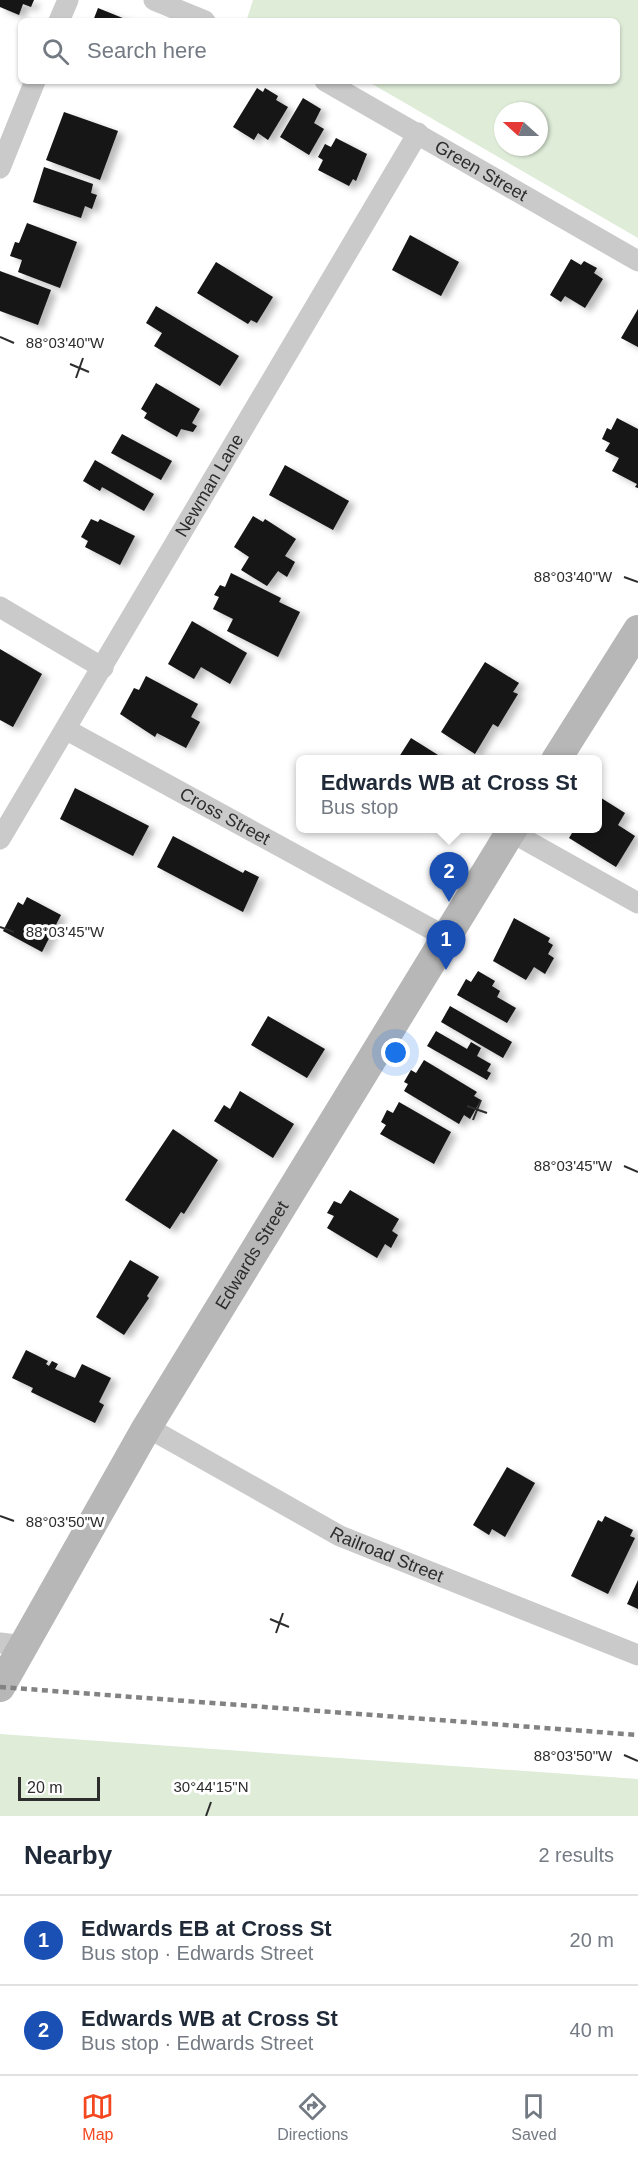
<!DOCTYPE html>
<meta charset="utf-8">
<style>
:root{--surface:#fff;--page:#f2f2f3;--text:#1f2937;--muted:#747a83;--line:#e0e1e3;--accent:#f4471f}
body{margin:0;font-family:Helvetica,sans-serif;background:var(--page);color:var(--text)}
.compass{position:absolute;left:494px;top:102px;width:54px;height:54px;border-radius:50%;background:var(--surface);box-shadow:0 2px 4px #0004;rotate:291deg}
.scale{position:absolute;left:18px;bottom:15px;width:82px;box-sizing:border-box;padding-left:6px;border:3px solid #2d2d2d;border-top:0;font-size:16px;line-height:21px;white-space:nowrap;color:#2d2d2d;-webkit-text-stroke:4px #fff;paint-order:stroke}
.you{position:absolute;left:396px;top:1053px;width:21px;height:21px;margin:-15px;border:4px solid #fff;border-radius:50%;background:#1a73e8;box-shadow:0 0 0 9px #1a73e833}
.badge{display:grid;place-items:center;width:39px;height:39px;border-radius:50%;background:var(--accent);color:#fff;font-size:20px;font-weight:700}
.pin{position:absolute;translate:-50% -50px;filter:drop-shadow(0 2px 3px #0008)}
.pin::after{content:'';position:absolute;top:32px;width:21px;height:18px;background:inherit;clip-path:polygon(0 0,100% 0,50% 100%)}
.popup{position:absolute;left:296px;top:755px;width:306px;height:78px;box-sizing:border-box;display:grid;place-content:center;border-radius:9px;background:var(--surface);filter:drop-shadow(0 2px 4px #0005);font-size:20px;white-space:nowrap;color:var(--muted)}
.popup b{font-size:22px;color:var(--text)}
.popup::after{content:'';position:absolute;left:50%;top:100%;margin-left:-12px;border:12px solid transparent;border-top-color:var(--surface)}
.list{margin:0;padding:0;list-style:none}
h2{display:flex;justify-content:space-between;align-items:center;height:78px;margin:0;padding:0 24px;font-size:26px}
h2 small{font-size:20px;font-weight:400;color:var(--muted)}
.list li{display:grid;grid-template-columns:39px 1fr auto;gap:18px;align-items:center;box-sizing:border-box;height:90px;padding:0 24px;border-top:2px solid var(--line)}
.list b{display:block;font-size:22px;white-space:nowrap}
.list p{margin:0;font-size:20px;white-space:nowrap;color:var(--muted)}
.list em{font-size:20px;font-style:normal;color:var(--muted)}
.icon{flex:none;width:33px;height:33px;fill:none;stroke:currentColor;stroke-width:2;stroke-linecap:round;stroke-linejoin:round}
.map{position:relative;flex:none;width:638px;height:1816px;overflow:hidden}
.search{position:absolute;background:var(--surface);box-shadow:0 2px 4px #0004;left:18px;right:18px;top:18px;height:66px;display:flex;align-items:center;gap:15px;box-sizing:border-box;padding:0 21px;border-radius:9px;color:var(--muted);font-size:22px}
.sheet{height:258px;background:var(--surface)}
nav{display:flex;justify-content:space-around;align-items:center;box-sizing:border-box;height:84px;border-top:2px solid var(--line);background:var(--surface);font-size:16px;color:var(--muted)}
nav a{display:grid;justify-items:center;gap:3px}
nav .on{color:var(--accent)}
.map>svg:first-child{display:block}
.green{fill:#deecd8;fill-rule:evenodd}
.building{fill:#141414;filter:url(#shadow)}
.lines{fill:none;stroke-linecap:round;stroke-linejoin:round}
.street{stroke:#cacaca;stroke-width:21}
.secondary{stroke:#b7b7b7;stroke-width:30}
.rail{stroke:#828282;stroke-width:4.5;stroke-dasharray:6 4.5;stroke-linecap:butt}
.ticks{fill:none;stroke:#2d2d2d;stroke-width:2}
.labels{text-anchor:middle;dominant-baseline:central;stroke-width:6;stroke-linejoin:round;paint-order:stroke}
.street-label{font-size:18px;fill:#2d2d2d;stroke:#fff}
.ticks-label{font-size:15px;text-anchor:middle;fill:#2d2d2d;stroke:#fff;stroke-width:6;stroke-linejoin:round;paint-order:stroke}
</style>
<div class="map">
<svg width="638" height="1816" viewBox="0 0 638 1816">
<defs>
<filter id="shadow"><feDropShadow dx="6" dy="4" stdDeviation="3" flood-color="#0004"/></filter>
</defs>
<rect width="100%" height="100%" fill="#fff"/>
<path class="green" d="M253 0H638V238L367 81H617V21H251L247 19ZM503 111H539V147H503Z
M0 1734 638 1779V1816H0Z"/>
<path class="building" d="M0 0H34L31 7 23 4 19 15 0 7Z
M98 8 130 21H93Z
M257 88 263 92 265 88 278 96 276 100 288 107 268 140 258 133 254 140 233 127Z
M303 98 321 109 314 123 324 129 309 155 280 137Z
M64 112 118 131 100 180 46 160Z
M336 138 367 154 356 181 353 179 349 186 318 170 323 160 318 157 325 144 331 147Z
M44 167 93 184 91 193 97 195 92 209 85 206 81 218 33 202Z
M27 223 77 242 60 288 18 272 22 260 10 256 15 242 19 243Z
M410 235 459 262 441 296 392 270Z
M571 259 581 265 584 261 597 268 594 273 603 279 585 308 565 296 561 302 550 295Z
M216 262 273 297 257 323 251 320 248 324 197 293Z
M0 271 51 290 38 325 0 311Z
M156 306 239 356 220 386 154 346 162 333 146 323Z
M638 309V347L621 338Z
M156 383 200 409 192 423 197 426 193 432 181 429 177 437 144 418 147 413 141 409Z
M617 418 638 429V488L635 487 637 484 612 471 619 458 605 451 610 443 602 439 607 428 611 430Z
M122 434 172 461 161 480 111 453Z
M95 460 154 494 144 511 102 487 100 491 83 481Z
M285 465 349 501 333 530 269 495Z
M253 516 263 522 265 519 296 539 285 556 295 562 287 577 278 571 267 586 241 570 249 557 234 547Z
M91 519 98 522 100 519 135 536 120 565 85 547 88 541 81 537Z
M231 573 281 598 279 602 300 612 278 657 227 631 233 619 213 609 219 597 214 595 220 585 225 587Z
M192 621 247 653 230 684 201 667 194 679 168 664Z
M0 649 42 674 13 727 0 720Z
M485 662 519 683 513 692 518 694 498 727 493 724 475 754 441 732Z
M146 676 198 704 191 717 200 722 186 748 157 733 155 737 120 714 134 688 139 690Z
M411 738 446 760H397Z
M75 788 149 826 133 856 60 819Z
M598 796 625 813 618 825 635 836 616 867 569 838 575 828H598Z
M173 836 243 873 245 870 259 877 243 912 157 867Z
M27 897 61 915 42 952 3 931 18 902 23 905Z
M514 918 550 938 548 942 553 945 548 954 554 958 545 974 534 967 526 980 493 961Z
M478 971 495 981 492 986 500 991 497 997 516 1008 507 1023 457 995 466 979 471 982Z
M450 1006 512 1042 503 1058 441 1022Z
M268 1016 325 1049 307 1078 251 1045Z
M436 1031 467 1049 471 1042 481 1048 477 1056 491 1064 487 1071 491 1073 487 1080 427 1046Z
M424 1060 477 1092 474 1096 481 1100 470 1119 464 1115 459 1124 404 1091 408 1084 404 1082 411 1070 416 1073Z
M240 1091 294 1124 273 1158 214 1121 224 1105 230 1109Z
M399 1102 451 1132 434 1164 380 1134 386 1125 381 1122 387 1110 393 1113Z
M173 1129 218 1160 184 1214 181 1212 170 1229 125 1200Z
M350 1190 399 1219 392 1231 398 1235 391 1248 385 1244 377 1258 327 1228 334 1216 327 1213 334 1201 341 1204Z
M130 1260 159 1277 147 1296 149 1298 124 1335 96 1317Z
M26 1350 48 1361 46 1364 49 1366 52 1361 58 1364 55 1369 75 1378 82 1364 111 1378 99 1402 104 1405 95 1423 31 1392 33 1388 12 1378Z
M507 1467 535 1483 505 1537 492 1529 489 1535 473 1525Z
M605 1516 633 1530 630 1536 635 1538 608 1594 571 1576 598 1520 602 1522Z
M638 1580V1609L627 1604Z"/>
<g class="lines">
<g class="street">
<path d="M154 0 205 21"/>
<path d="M59 21 68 0"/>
<path id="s1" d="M325 81 638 261"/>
<path d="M0 168 35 81"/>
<path d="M0 607 103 668"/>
<path id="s2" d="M67 730 446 937"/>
<path d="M511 832 638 903"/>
<path id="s3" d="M0 839 418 133"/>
<path id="s4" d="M147 1427 340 1536 638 1655"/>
<path d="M0 1643 25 1646"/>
</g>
<g class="secondary">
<path d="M556 760 638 630"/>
<path id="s5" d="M0 1687 147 1427 513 828"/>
</g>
<path class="rail" d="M0 1687 638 1735"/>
</g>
<path class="ticks" d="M0 337 14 343M70 364 89 372M76 378 83 358M624 577 638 582M0 927 14 932M467 1106 487 1113M473 1120 481 1100M624 1166 638 1172M0 1516 14 1521M270 1619 289 1627M276 1633 283 1613M624 1755 638 1761M206 1816 211 1802"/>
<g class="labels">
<g class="street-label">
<text stroke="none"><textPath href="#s1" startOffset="180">Green Street</textPath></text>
<text stroke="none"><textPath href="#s3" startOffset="411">Newman Lane</textPath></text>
<text stroke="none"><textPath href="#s2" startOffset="180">Cross Street</textPath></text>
<text stroke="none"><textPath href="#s5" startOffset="500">Edwards Street</textPath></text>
<text stroke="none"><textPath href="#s4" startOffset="272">Railroad Street</textPath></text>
</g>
</g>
<g class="ticks-label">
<text x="65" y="348">88°03'40"W</text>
<text x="573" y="582">88°03'40"W</text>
<text x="65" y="937">88°03'45"W</text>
<text x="573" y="1171">88°03'45"W</text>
<text x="65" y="1527">88°03'50"W</text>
<text x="573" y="1761">88°03'50"W</text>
<text x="211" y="1792">30°44'15"N</text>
</g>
</svg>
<svg class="compass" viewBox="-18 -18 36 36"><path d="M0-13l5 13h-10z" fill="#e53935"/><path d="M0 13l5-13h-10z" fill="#747a83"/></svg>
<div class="scale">20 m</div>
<div class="you"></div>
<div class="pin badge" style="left:446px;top:970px;background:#1a4fb4">1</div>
<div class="pin badge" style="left:449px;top:902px;background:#1a4fb4">2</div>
<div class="popup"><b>Edwards WB at Cross St</b>Bus stop</div>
<div class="search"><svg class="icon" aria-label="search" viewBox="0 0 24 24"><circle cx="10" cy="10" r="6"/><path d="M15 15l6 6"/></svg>Search here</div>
</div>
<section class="sheet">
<h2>Nearby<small>2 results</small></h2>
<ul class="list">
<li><span class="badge" style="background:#1a4fb4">1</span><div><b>Edwards EB at Cross St</b><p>Bus stop · Edwards Street</p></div><em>20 m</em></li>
<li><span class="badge" style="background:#1a4fb4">2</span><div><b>Edwards WB at Cross St</b><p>Bus stop · Edwards Street</p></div><em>40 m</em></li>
</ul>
</section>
<nav>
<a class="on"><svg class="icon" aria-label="map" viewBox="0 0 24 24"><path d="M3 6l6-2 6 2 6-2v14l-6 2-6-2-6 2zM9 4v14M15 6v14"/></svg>Map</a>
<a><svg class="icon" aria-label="directions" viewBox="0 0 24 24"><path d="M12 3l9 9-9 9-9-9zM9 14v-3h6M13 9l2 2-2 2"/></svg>Directions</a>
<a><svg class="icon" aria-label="saved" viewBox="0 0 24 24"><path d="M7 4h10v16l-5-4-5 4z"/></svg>Saved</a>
</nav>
